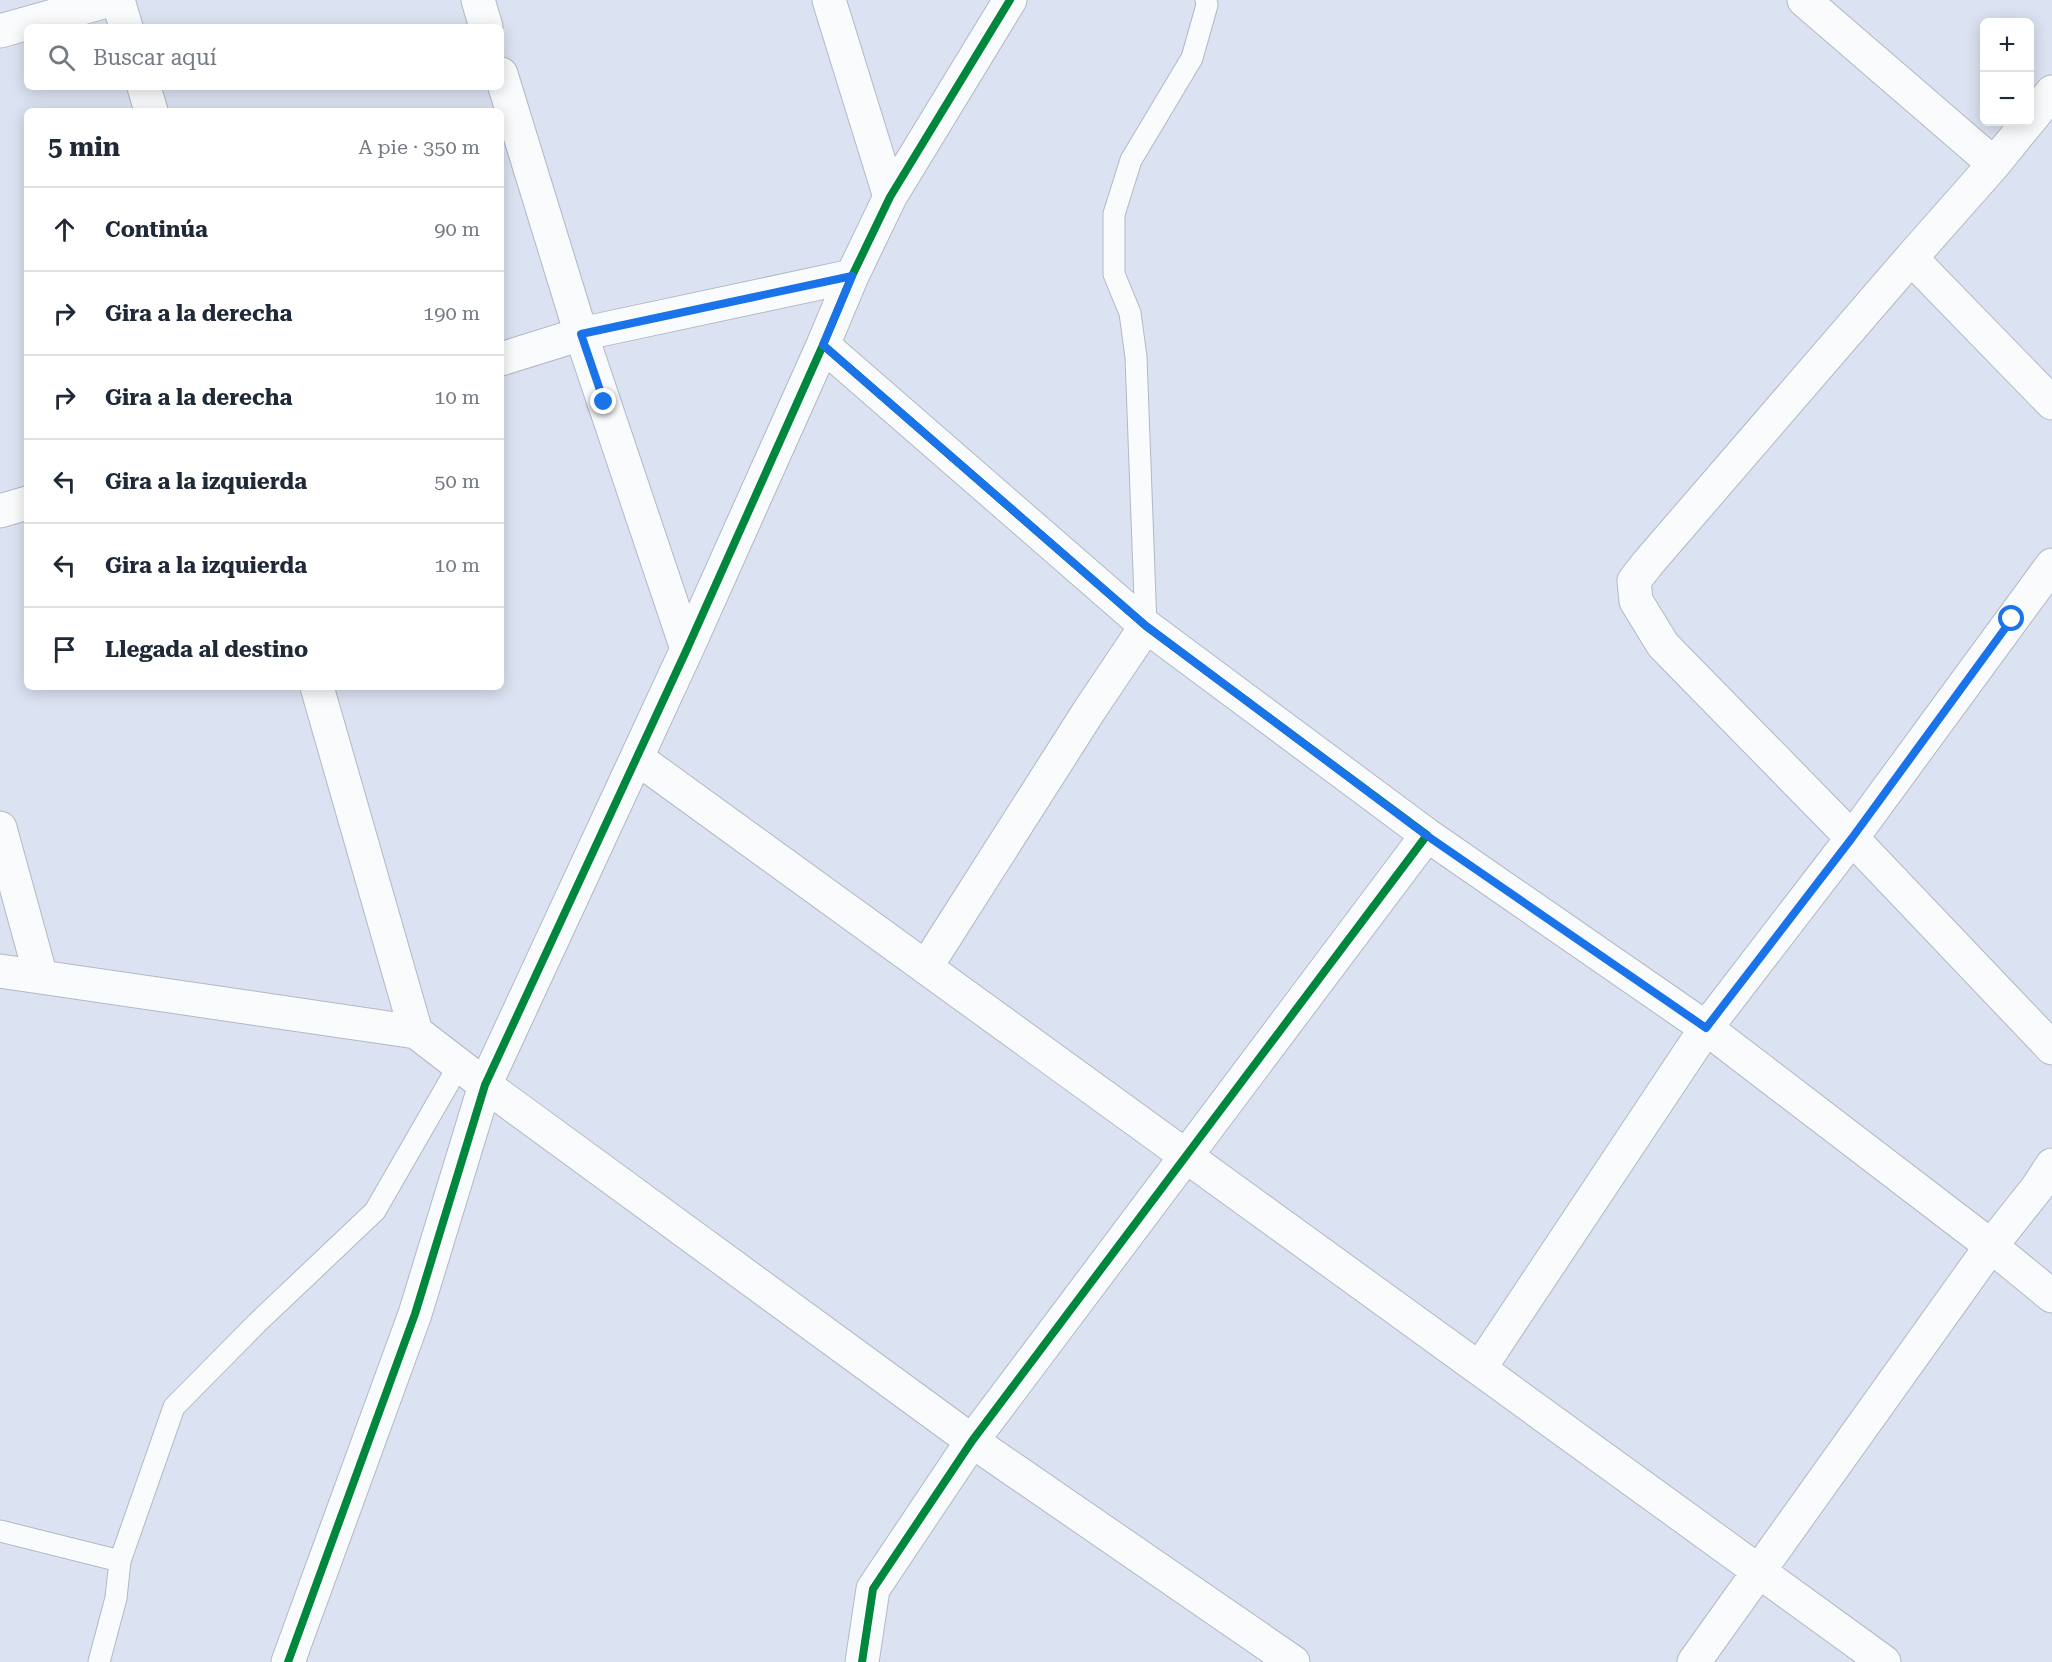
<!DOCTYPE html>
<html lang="es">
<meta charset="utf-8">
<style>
:root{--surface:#fff;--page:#f2f2f3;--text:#1f2937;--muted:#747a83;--line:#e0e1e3}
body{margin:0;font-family:"Roboto Serif",serif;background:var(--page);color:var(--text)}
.controls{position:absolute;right:18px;top:18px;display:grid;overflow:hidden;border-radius:9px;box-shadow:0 3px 15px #0003}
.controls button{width:54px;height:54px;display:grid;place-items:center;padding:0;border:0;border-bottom:2px solid var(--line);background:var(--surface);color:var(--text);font:30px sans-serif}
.stop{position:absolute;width:18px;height:18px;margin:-14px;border:4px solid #1a73e8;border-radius:50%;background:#fff}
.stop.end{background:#1a73e8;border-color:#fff;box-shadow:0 2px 6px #0008}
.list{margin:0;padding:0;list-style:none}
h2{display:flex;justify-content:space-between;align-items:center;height:78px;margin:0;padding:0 24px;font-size:26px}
h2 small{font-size:20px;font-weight:400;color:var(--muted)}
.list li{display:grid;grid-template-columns:39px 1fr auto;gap:18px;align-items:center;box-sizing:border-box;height:84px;padding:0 24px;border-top:2px solid var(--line)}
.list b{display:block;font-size:22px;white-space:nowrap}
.list em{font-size:20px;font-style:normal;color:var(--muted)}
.icon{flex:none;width:33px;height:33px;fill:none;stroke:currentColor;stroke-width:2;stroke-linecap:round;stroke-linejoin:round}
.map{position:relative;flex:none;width:2052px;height:1662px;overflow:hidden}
.search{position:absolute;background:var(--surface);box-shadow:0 3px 15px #0003;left:24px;top:24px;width:480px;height:66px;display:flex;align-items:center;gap:15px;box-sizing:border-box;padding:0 21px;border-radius:9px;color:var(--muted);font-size:22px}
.panel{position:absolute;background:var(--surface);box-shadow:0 3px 15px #0003;left:24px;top:108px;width:480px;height:582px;border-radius:9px}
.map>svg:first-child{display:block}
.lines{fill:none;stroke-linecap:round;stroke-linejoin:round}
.service-casing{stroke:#b2b8c4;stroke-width:23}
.minor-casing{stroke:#b2b8c4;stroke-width:35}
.service{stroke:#fafbfd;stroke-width:21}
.minor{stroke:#fafbfd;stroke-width:33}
.cycleway-casing{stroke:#fff;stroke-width:11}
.cycleway{stroke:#00873e;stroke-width:8}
.route{stroke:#1a73e8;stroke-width:8}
</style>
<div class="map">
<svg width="2052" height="1662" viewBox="0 0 2052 1662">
<rect width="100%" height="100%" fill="#dbe2f1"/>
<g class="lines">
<g class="service-casing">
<path id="service" d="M1146 626 1136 357 1130 313 1114 274V214L1131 160 1192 58 1207 5 1206 0
M0 1531 120 1561
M99 1662 116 1598 120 1561 174 1407 257 1323 375 1211 459 1065"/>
</g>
<g class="minor-casing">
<path id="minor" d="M118 0 126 27
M478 0 486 27
M829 0 890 197
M1804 0 1994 164
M0 31 110 0
M501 74 581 334 687 649
M144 87 151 111
M2030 120 2052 92
M2028 122 1994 164 1911 258 2052 403
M1911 258 1648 563 1634 581 1636 601 1663 645 1852 838 2052 1048
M823 345 1146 626 1427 835 972 1441 873 1589 862 1662
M501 359 581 334 852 276
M0 511 27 503
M317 687 416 1032 485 1085 972 1441 1293 1662
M637 758 1884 1662
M0 828 41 977
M1427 835 1706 1028 1991 1246 2052 1296
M926 967 1089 711 1146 626
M0 971 416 1032
M1480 1368 1706 1028 1852 838 2052 565
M288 1662 415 1314 485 1085 687 649 823 345 852 276 890 197 1010 0
M1694 1662 1991 1246 2037 1188 2052 1165"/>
</g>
<use href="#service" class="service"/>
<use href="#minor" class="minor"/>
<g class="cycleway-casing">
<path id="cycleway" d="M823 345 1146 626 1427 835 972 1441 873 1589 862 1662
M288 1662 415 1314 485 1085 687 649 823 345 852 276 890 197 1010 0"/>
</g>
<use href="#cycleway" class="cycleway"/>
</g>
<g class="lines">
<path class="route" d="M604 402 581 334 852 276 823 345 1146 626 1426 835 1706 1028 1852 838 2012 619"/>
</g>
</svg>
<div class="controls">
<button>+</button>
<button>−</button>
</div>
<div class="stop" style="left:2012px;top:619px"></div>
<div class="stop end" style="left:604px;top:402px"></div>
<div class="search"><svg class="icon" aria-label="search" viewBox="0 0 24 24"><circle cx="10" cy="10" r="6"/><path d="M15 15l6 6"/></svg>Buscar aquí</div>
<section class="panel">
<h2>5 min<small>A pie · 350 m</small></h2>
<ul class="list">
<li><svg class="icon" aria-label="ahead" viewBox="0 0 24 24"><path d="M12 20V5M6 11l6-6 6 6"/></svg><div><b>Continúa</b></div><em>90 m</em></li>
<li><svg class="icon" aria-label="right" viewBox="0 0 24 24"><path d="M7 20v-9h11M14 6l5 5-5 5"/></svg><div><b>Gira a la derecha</b></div><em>190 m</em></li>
<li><svg class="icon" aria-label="right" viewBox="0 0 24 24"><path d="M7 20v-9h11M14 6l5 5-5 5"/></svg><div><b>Gira a la derecha</b></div><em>10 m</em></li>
<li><svg class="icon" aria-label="left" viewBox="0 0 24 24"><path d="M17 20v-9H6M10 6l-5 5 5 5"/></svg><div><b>Gira a la izquierda</b></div><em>50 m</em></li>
<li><svg class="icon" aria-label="left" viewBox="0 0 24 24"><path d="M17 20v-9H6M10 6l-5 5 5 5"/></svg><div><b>Gira a la izquierda</b></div><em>10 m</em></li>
<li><svg class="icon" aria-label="arrive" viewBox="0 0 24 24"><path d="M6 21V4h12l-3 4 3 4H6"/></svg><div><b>Llegada al destino</b></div></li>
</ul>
</section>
</div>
